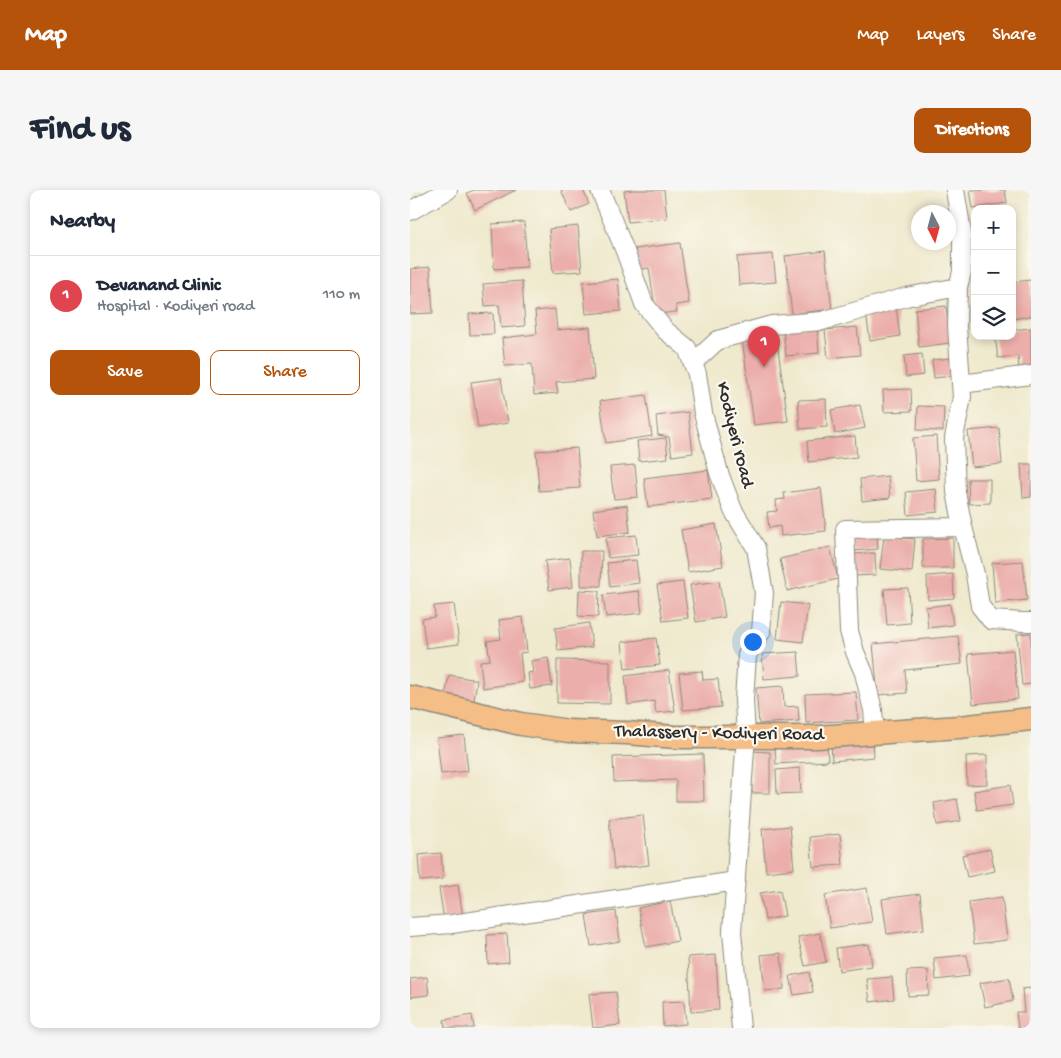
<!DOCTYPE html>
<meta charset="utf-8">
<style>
:root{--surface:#fff;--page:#f6f6f7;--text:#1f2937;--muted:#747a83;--line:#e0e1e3;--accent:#b45309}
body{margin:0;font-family:"Gochi Hand",sans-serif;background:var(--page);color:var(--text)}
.controls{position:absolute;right:15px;top:15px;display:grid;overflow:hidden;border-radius:10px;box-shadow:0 2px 8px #0003}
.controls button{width:45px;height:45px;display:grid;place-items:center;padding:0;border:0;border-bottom:1px solid var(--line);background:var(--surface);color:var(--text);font:25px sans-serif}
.compass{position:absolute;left:501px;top:15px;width:45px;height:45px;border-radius:50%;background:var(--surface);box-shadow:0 2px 8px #0003;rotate:174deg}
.you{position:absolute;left:342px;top:451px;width:18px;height:18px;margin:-12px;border:4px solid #fff;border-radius:50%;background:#1a73e8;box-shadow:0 0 0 8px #1a73e833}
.badge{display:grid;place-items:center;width:32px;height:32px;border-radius:50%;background:var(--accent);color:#fff;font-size:16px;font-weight:700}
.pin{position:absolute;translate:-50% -41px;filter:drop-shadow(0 1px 2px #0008)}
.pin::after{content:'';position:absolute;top:26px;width:18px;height:15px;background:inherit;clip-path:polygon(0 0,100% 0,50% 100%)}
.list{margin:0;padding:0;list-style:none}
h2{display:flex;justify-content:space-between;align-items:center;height:65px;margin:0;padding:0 20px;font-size:21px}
h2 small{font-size:16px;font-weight:400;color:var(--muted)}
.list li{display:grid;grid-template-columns:32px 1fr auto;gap:15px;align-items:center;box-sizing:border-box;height:80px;padding:0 20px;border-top:1px solid var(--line)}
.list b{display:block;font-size:19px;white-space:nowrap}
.list p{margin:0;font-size:16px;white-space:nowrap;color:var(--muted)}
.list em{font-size:16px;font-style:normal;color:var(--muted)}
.actions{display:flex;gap:10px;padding:15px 20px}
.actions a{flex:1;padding:11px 0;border:1px solid var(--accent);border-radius:10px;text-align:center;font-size:18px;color:var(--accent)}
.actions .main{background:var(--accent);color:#fff}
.icon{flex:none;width:28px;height:28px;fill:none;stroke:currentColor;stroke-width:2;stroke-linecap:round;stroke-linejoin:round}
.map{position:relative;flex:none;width:621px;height:838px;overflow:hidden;border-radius:10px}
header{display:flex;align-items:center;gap:30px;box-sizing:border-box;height:70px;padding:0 25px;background:var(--accent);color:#fff}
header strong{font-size:24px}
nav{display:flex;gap:28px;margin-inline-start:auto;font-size:18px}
.intro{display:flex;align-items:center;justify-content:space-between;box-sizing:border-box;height:120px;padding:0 30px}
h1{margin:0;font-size:35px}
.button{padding:12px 22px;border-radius:10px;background:var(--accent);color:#fff;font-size:18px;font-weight:700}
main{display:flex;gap:30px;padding:0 30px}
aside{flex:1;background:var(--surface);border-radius:10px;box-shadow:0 2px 8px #0003}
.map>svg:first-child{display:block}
.building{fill:#ebaeaa}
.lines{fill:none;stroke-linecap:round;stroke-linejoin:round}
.minor-casing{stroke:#8d8a7c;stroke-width:20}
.major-casing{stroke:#8d8a7c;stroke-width:25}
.minor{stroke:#fff;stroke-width:18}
.major{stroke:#f6be87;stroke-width:22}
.labels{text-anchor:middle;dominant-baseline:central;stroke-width:4.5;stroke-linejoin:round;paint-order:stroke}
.street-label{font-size:19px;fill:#2b2b2b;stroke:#fbf7ec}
</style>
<header>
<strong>Map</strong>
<nav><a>Map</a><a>Layers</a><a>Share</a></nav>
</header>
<div class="intro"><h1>Find us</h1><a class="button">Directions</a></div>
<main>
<aside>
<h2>Nearby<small></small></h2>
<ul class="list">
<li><span class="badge" style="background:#e0444e">1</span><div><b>Devanand Clinic</b><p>Hospital · Kodiyeri road</p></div><em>110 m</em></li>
</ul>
<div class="actions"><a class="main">Save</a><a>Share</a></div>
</aside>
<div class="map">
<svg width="621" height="838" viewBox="0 0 621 838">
<rect width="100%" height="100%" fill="#fbf7ec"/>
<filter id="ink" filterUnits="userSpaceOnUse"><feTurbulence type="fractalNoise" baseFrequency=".02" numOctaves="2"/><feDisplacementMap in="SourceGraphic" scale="10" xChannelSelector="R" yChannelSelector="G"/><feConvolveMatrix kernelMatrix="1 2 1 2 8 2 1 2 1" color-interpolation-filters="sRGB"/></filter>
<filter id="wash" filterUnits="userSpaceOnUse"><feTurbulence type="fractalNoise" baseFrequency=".0096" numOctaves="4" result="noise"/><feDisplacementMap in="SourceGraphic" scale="20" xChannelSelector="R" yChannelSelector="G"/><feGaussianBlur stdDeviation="1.12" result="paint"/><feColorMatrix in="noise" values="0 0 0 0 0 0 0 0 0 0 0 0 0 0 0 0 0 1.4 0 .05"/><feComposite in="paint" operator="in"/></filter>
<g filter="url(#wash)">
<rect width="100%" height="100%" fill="#efe9cd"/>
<g id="blocks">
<path class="building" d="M64 0H106L65 20 57 3Z
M151 0H173L179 14 161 22Z
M223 0H254L257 28 218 32 214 1Z
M560 0H595L597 13 563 18Z
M114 32 117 77 84 79 82 34Z
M168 36 172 81 143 83 139 39Z
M270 53 279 113 266 115 267 122 246 124 239 78 228 80 225 59Z
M415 61 422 119 382 124 375 66Z
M602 62H603L606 80 602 81Z
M363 64 366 92 329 95 327 67Z
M20 77 23 123 0 124V79Z
M208 89 211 121 176 124 173 92Z
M621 90V126L602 129V92Z
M112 91 115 136 91 138 89 115 75 116 73 94Z
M536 116 540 153 509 157 505 119Z
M486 118 490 146 460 151 456 122Z
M145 119 147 140 180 137 184 189 146 192 148 203 124 205 122 174 95 176 92 148 127 144 125 121Z
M83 123 84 144 60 145 59 124Z
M407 136 409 163 376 166 373 139Z
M447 137 450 165 418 168 415 140Z
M621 138V176L609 178 608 166 588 168 585 146H602V140Z
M366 144 378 231 344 235 332 149Z
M512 164 514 185 496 187 494 166Z
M540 168 542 186 524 188 522 170Z
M91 188 98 233 68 238 61 192Z
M501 199 502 221 474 222 473 200Z
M236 205 242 246 196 253 190 211Z
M416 209 417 237 390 239 388 210Z
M450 215 455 238 425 244 421 220Z
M508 216 534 217 533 241 507 240Z
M278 222 283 263 262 266 259 247 248 245 246 226Z
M589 238 592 274 562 277 558 241Z
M445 246 447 267 399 272 397 251Z
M526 246 529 289 506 291 503 248Z
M256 248 258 268 229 271 227 251Z
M167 258 170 298 129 301 126 261Z
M611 274H621V307L613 308Z
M225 275 228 307 204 309 200 277Z
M298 280 302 309 238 317 234 288Z
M478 286 480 308 452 311 450 289Z
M558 289H580V313L559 314Z
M411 298 416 341 371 346 370 336 359 338 357 322 367 321 366 310 375 309 374 303Z
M526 299 528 322 498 325 496 302Z
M217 315 220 342 187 346 183 320Z
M306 334 313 376 278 382 271 340Z
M467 344 468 359 443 361 442 346Z
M226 345 228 365 198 368 196 348Z
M474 346 505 349 502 382 470 379Z
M543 348V378H513V349Z
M420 357 428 389 377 401 370 369Z
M171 361H192L191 396H171Z
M465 363 466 385 443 386V364Z
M160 368 163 397 139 400 135 371Z
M226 370 229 393 200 397 197 373Z
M613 371 617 410 585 413 582 373Z
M543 384 544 408 518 410 517 386Z
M309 391 315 427 286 432 280 395Z
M273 392 278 428 253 431 247 395Z
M498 398 500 433 477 435 474 399Z
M169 400 189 401 188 427 168 426Z
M229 401 232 423 196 427 193 405Z
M371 412 398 415 393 452 367 449Z
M44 414 49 454 16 458 12 429 25 427 24 416Z
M540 414 543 435 518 438 516 417Z
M113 427 117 462 110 463 113 492 73 498 70 471 80 470 77 451 91 449 89 430Z
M179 433 182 457 148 461 145 438Z
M621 443V494L612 495 607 444Z
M548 446 552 474 495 480 497 503 468 505 463 454Z
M246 448 250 475 215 479 212 452Z
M603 460 608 509 563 514 558 464Z
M388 462 390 486 354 489 352 464Z
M138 468 142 496 120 499 118 483 123 482 121 471Z
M147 470 200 471V514L147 513Z
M259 480 265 521 246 523 244 511 218 515 215 486Z
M292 481 293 490 308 489 311 517 273 520 269 483Z
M39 485 67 490 64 511 35 507Z
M373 496 374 517 388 516 389 531 349 534 346 498Z
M446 502 448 530 396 533 395 504Z
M54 545 58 581 31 584 27 548Z
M463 548 464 567 422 571 421 552Z
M417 552 418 571 366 574 365 555Z
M341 561 360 562V603H342Z
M293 564 294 611H266V590L204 592 203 567Z
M577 565V594L557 595 556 566Z
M390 578 391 603 367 604 366 580Z
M600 595 603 615 567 620 564 601Z
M547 609 551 631 527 635 524 613Z
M233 625 239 675 204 679 199 629Z
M380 636 384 679 356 682 352 639Z
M430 644 433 675 403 677 400 647Z
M580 659 585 681 557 687 552 665Z
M31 663 33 689 10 691 8 665Z
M48 695 53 727 34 730 29 698Z
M457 698 462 732 420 738 415 705Z
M370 700 375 726 355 730 350 703Z
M510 704 514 739 477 744 472 709Z
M592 707 597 750 564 754 559 712Z
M260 711 268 751 236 757 228 718Z
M206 721 210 751 181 756 176 725Z
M410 743 416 772 395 776 388 747Z
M97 744 99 772 78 774 77 745Z
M459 754 462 776 429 781 426 758Z
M371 763 374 799 355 801 351 765Z
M306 765 309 820 281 822 278 767Z
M557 765 559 786 526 790 524 768Z
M518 780 519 805 498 806 497 781Z
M399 782 403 802 384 805 380 786Z
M17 787 19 805 0 807V789Z
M482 787 484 809 460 812 457 789Z
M599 788 603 811 575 817 570 793Z
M621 798V838H608L606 822H614L612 799Z
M206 802 210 835 183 838 179 804Z
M274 811 276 834 253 836 252 812Z
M62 825 64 838H35L34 830Z"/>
</g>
</g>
<g filter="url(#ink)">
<use href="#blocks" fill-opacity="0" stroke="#8d8a7c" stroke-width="1"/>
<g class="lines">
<g class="minor-casing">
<path id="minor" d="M190 0 215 61 234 114 255 140 277 158 287 184 293 223 309 283 323 320 346 358 354 403 351 442 337 465 334 510 336 546 322 742 331 838
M0 21 38 0
M548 97 547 136 552 207 544 248 546 302 553 337 565 384 570 416 581 430 613 432H621
M283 173 308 150 362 135 412 131 496 107 548 97 552 82V42L545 0
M551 194 621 185
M465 543 463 520 454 483 445 462 439 441 435 339 553 337
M0 737 42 734 326 691"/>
</g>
<g class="major-casing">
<path id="major" d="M0 507 111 534 159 541 217 543 266 547H407L549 537 621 529"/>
</g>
<use href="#minor" class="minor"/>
<use href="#major" class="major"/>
</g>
</g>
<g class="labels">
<g class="street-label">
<text transform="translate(324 245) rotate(76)">Kodiyeri road</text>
<text transform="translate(309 544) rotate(1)">Thalassery - Kodiyeri Road</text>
</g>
</g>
</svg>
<div class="controls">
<button>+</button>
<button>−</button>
<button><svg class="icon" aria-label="layers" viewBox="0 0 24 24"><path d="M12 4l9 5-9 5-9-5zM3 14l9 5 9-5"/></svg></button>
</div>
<svg class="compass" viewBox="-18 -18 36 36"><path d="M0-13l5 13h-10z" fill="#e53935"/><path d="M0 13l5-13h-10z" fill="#747a83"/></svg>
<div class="you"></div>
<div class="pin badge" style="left:354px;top:177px;background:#e0444e">1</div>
</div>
</main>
